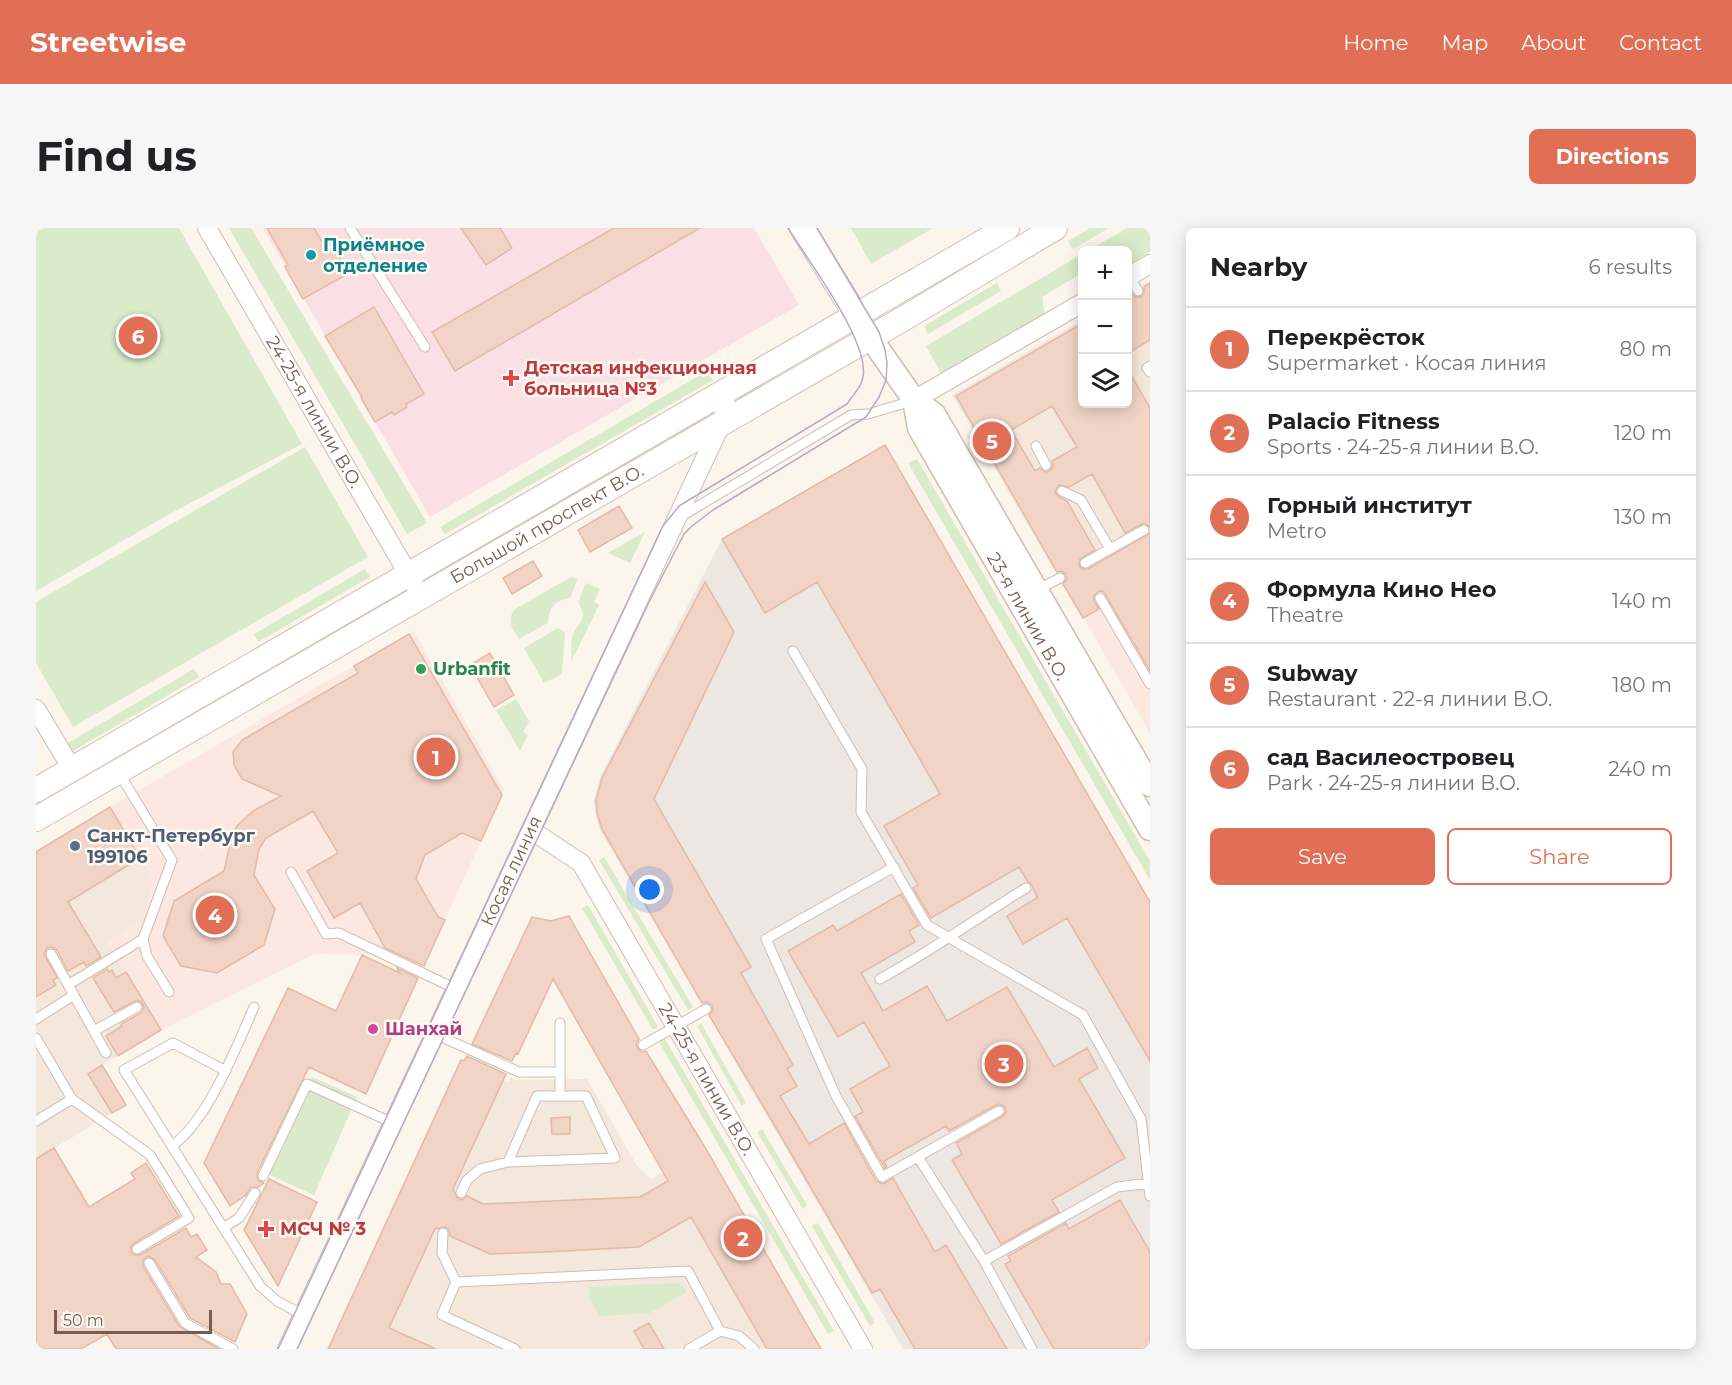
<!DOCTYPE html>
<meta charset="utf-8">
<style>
:root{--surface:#fff;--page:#f6f6f6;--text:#202124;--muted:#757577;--line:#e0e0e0;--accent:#e16f56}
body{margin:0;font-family:Montserrat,sans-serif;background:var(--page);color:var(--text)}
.controls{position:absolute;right:18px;top:18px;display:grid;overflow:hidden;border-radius:9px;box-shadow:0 3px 15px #0003}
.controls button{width:54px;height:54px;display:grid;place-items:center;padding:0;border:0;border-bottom:2px solid var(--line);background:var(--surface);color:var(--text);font:30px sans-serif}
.scale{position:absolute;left:18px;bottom:15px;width:158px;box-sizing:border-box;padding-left:6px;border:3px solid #785c4f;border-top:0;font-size:16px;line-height:21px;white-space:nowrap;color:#785c4f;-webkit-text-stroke:4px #fffaf3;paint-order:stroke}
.you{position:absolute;left:614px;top:662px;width:21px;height:21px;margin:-15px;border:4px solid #fff;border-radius:50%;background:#1a73e8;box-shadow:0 0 0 9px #1a73e833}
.badge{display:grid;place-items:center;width:39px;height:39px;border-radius:50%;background:var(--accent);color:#fff;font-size:20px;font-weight:700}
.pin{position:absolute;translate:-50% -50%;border:3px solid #fff;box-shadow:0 2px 6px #0006}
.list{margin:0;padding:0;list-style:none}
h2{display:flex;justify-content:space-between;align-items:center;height:78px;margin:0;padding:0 24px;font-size:26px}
h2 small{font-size:20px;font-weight:400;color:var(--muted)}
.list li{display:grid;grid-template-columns:39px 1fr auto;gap:18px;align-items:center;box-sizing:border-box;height:84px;padding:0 24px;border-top:2px solid var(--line)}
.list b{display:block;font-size:22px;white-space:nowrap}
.list p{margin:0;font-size:20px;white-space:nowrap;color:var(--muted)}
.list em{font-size:20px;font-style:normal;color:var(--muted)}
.actions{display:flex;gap:12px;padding:18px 24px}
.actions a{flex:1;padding:14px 0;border:2px solid var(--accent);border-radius:9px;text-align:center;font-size:21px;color:var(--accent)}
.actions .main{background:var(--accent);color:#fff}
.icon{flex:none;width:33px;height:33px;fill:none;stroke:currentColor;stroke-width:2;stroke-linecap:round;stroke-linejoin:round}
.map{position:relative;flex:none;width:1114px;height:1121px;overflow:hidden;border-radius:9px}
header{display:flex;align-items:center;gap:36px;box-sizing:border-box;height:84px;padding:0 30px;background:var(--accent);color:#fff}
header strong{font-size:28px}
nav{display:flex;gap:33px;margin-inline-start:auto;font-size:21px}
.intro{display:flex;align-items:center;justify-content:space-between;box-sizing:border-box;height:144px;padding:0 36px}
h1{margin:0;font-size:42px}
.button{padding:15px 27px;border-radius:9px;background:var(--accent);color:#fff;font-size:21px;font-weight:700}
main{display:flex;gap:36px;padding:0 36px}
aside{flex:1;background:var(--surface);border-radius:9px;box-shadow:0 3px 15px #0003}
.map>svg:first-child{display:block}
.residential{fill:#f4e7db}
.commercial{fill:#fce8e1}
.industrial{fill:#ede6e1}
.medical{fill:#fae0e4}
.green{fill:#d9ebca}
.building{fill:#f1d4c5;stroke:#e3baa5;stroke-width:1.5;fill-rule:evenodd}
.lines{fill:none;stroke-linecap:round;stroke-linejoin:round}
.service-casing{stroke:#cfbdb1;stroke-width:11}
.minor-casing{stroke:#cfbdb1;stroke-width:20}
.tertiary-casing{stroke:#cfbdb1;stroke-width:25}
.secondary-casing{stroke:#d5bfb1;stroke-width:26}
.service{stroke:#fff;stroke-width:9}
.minor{stroke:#fff;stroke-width:18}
.tertiary{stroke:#fff;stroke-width:22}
.secondary{stroke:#fff;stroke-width:24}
.tram{stroke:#b8a9c8;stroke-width:1.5}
.culture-dot{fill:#0f9aa8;stroke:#fffaf3;stroke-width:2}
.health-dot{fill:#e0444e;stroke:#fffaf3;stroke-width:2}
.leisure-dot{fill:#2e9e5b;stroke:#fffaf3;stroke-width:2}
.service-dot{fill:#5c6f8a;stroke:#fffaf3;stroke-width:2}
.hotel-dot{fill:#d1479c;stroke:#fffaf3;stroke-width:2}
.labels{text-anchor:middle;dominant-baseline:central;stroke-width:5;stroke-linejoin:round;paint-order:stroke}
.culture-label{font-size:18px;font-weight:bold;fill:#0d838f;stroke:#fffaf3;text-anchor:start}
.health-label{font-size:18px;font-weight:bold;fill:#be3a42;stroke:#fffaf3;text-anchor:start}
.street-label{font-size:18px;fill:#785c4f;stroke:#fffaf3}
.leisure-label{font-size:18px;font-weight:bold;fill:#27864d;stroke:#fffaf3;text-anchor:start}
.service-label{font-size:18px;font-weight:bold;fill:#4e5e75;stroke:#fffaf3;text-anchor:start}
.hotel-label{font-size:18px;font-weight:bold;fill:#b23c85;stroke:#fffaf3;text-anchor:start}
</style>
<header>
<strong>Streetwise</strong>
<nav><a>Home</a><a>Map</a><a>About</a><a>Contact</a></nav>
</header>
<div class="intro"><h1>Find us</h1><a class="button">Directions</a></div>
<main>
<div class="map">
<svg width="1114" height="1121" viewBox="0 0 1114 1121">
<rect width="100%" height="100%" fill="#fcf5ec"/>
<path class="residential" d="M1114 53V335L1039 378 916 167 1046 92V176H1092V66Z
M74 579 117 651 107 693 72 714 125 802 66 837 90 877 0 931V624Z
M425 832 472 854 475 849 480 852 551 851 601 938 615 951 669 920 785 1121H292Z"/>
<path class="commercial" d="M1114 335V505L1040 377Z
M378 403 468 562 389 736 351 723 326 727 278 726 125 802 72 714 107 693 117 651 74 579Z"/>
<path class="industrial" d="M849 217 1114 674V1121H867L564 602 559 586 558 572 564 549 686 311Z"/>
<path class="medical" d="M227 0H718L763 77 394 289Z"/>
<path class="green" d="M0 0H143L266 216 130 288 0 363Z
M193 0H215L391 295 371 306Z
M815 0H897L835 36Z
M1054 0H1073L1037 21 1032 13Z
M1091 0H1114V24L1092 37V22H1053Z
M1046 26V45L1006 69 1009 86 906 147 890 118Z
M961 55 965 63 892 106 888 98Z
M671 143 677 152 409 306 404 299Z
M269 219 332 329 37 499 0 435V374Z
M881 231 1114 633V652L872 235Z
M609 304 594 335 572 325Z
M329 341 334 349 222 414 218 406Z
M535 349 542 351 534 370C519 372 513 380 512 395L483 411C476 400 470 392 479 381Z
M550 355 564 361 558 374 563 377 535 434C536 426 534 411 538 404 545 391 552 390 542 374Z
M522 400 529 404 526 446 508 455 488 420Z
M158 441 163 449 37 523 32 515Z
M480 471 493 493 487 504 492 507 484 523 460 482Z
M568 629 657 779 652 782 563 632Z
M552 677 622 799 617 802 546 680Z
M665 795 710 875 706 878 661 798Z
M629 811 798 1103 792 1106 623 814Z
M276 849 321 869 278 967 233 947Z
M726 901 771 977 767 981 721 904Z
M782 995 839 1095 834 1098 776 998Z
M639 1055 644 1056 651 1064 614 1085 564 1088 553 1070V1059Z"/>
<path class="building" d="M231 0H278L288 17 294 13 313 45 267 71 249 39 252 37Z
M425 0H464L476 20 450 37Z
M578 0H664L419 143 396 104Z
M1114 55V112L1092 125V68L1096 66 1099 69H1105L1108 66V59Z
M338 79 388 166 370 176 371 179 358 187 356 184 339 194 325 170 326 169 289 108Z
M1047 95V176H1092V142L1114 180V299L1108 295 1089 305 1056 246 1033 259 1023 257 1019 264 1023 269 1031 273 1059 322 1044 331 1043 338 1046 341H1052L1114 305V443L1068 364 1063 363 1058 367V373L1063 381 1047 390 1027 356 1031 351 1030 346 1025 343 1021 344 920 168ZM1016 178 1041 219 1016 233 1017 238 1014 243 1009 244 1004 240 999 243 975 202Z
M849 217 1114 674V833L1031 690 987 716 971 688 1001 670 996 657 992 654 983 639 895 690 877 660 882 657 848 598 904 566 781 354 729 385 686 311Z
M583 278 596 300 554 324 542 302Z
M497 333 506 348 476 366 467 350Z
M669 354 698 404 618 571 715 739 705 745 757 837 751 841 761 858 744 868 773 916 808 895 840 953 847 956 857 950 899 1024 910 1017 971 1121H879L844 1061 836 1065 742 903 673 787 677 782 676 777 671 774 666 775 566 601 561 585 560 572 566 550Z
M373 406 466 567 445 613 426 605 389 627 380 651 402 689 409 692 388 738 349 720 324 675 298 690 271 643 302 625 277 583 230 610 223 621 218 647 239 681 228 717 181 745 145 738 127 708 138 673 188 643 195 611 201 598 217 583 245 568 206 551 198 537 197 524 206 512 322 445 318 438Z
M454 425 478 467 458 479 434 437Z
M74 579 104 630 32 674 65 729 50 738 48 734 32 743 21 722 16 719 11 720 8 726 21 750 17 752 20 757 0 769V624Z
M865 666 883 697 873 703 879 714 825 745 847 783 891 758 911 793 971 759 1018 839 1051 820 1062 840 1043 851 1089 930 1016 972 1023 984 965 1016 916 932 926 926 920 915 966 889 970 884 969 879 964 876 960 877 913 903 910 898 848 933 851 939 849 940 819 888 827 884 814 861 854 838 828 794 802 809 752 723 797 697 801 703Z
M533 688 603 811 600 816 602 821 606 824 610 823 670 921 785 1121H731L655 989 603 1019 509 1024 454 1026 414 1008 413 1002 410 999 399 1001 353 1100 400 1121H292L425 832 428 833 431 828 470 846 417 961 422 971 426 972 431 968 447 976 604 969 632 953 517 751 482 826 480 825 476 833 436 816 496 689 515 693Z
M326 727 364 745 361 740 382 750 330 866 273 839 221 945 222 952 228 955 222 959H215L210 967 194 978 168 935 252 760 300 783Z
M71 741 73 744 76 742 80 750 90 744 125 802 82 828 70 808 86 798 85 796 105 785 108 779 105 774 101 772 78 784 57 750Z
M66 837 90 877 76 885 52 846Z
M534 889V906H516L515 890Z
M18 920 53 979 99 951 95 945 110 935 143 988 98 1015 95 1018V1024L98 1027H104L150 1000 155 1009 161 1006 171 1022 160 1029 180 1044 185 1056H194L211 1086 199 1114 154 1090 119 1032 112 1028 107 1032V1038L143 1098 183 1121H80L71 1106 45 1121H0V931Z
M233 951 281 974 242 1058 208 1002Z
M1084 972 1114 1024V1121H1018L969 1036 975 1033 972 1028 1030 995 1033 1001Z
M613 1095 628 1121H608L598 1103Z"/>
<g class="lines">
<g class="service-casing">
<path id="service" d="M314 0 389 119
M1093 48 1102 63
M1114 138 1111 140 1114 144
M1000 218 1010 237
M1026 263 1045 272 1074 321
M644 289 815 187 832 186 876 173
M1049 335 1108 302
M1001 362 1024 350
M1064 370 1114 456
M757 423 826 541 825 584 891 697 1047 787 1105 891 1114 968
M83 545 136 632 107 711 111 728 133 764
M858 639 730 711 800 868 846 949 963 883
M255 644 290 706 303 705 420 761
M15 726 70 825
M844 751C895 723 941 690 990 660
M32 757 107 711
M0 791 38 767
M524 795V844
M58 803 101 779
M399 806 483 844H524V868
M0 810 36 871
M607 817 670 781
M190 843 137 815 88 842 224 1058 241 1073 267 1087
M0 893 36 871 114 927 153 990 101 1021
M136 918C172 892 200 820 218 779
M882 929 948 1033 996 1121
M227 948 271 856 357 895
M425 965 431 952 444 941 472 934 579 930 550 868H501L472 934
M187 1000 203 990 219 965
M407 1005 406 1025 420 1054
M948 1033 1081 959 1114 955
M113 1035 149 1095 197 1121
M479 1121 406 1087 420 1054 652 1043 684 1103 703 1108 718 1121
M653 1121 684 1103"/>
</g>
<g class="minor-casing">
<g id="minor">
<path id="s1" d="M171 0 385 368"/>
<path d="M1092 49 1114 36"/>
<path d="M878 172 1046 75"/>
<path d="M0 481 36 541"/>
<path id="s2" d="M495 602 545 635 827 1121"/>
<path id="s3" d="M251 1121 686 194 691 162"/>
</g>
</g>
<g class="tertiary-casing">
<g id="tertiary">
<path d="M834 109 878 172 898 186 1114 557"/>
<path id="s4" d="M878 172 883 200 1114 601"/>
</g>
</g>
<g class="secondary-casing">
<g id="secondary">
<path d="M766 0 828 100"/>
<path d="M0 562 971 0"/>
<path id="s5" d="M0 591 872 88 1019 0"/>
</g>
</g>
<use href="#service" class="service"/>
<use href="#minor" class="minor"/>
<use href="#tertiary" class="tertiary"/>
<use href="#secondary" class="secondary"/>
<path class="tram" d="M242 1121 627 298 643 278 811 176C816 168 826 159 827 149 834 114 771 31 752 0
M261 1121 613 374 648 306 656 298 677 282 830 189 843 169 850 152 851 135 849 122 843 104 781 0"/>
</g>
<circle class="culture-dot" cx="275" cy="27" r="6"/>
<g class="health-dot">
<path d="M472 141h6v6h6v6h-6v6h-6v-6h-6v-6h6z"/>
<path d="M227 992h6v6h6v6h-6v6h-6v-6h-6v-6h6z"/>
</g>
<circle class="leisure-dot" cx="385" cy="441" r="6"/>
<circle class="service-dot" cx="39" cy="618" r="6"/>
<circle class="hotel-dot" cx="337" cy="801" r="6"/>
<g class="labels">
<g class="culture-label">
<text x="287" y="17">Приёмное<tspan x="287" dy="21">отделение</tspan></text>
</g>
<g class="health-label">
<text x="488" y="140">Детская инфекционная<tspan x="488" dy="21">больница №3</tspan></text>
<text x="244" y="1001">МСЧ № 3</text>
</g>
<g class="street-label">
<text stroke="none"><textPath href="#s1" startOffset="213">24-25-я линии В.О.</textPath></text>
<text stroke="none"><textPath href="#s5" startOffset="590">Большой проспект В.О.</textPath></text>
<text stroke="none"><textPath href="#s4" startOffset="246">23-я линии В.О.</textPath></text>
<text stroke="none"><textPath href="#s3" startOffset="528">Косая линия</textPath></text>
<text stroke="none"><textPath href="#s2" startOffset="310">24-25-я линии В.О.</textPath></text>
</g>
<g class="leisure-label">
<text x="397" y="441">Urbanfit</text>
</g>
<g class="service-label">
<text x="51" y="608">Санкт-Петербург<tspan x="51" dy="21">199106</tspan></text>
</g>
<g class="hotel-label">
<text x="349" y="801">Шанхай</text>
</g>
</g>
</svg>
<div class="controls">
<button>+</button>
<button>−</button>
<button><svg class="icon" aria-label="layers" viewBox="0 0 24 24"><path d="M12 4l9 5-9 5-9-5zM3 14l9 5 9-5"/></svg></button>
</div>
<div class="scale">50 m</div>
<div class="you"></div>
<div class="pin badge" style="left:400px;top:529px">1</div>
<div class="pin badge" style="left:707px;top:1010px">2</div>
<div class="pin badge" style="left:968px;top:836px">3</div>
<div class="pin badge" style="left:179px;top:687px">4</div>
<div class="pin badge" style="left:956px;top:213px">5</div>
<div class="pin badge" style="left:102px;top:108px">6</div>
</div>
<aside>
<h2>Nearby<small>6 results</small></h2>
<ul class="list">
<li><span class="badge">1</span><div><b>Перекрёсток</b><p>Supermarket · Косая линия</p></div><em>80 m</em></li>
<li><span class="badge">2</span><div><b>Palacio Fitness</b><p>Sports · 24-25-я линии В.О.</p></div><em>120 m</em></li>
<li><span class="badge">3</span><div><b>Горный институт</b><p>Metro</p></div><em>130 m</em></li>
<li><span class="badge">4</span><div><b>Формула Кино Нео</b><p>Theatre</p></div><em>140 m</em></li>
<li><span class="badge">5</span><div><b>Subway</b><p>Restaurant · 22-я линии В.О.</p></div><em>180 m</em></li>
<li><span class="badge">6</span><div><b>сад Василеостровец</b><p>Park · 24-25-я линии В.О.</p></div><em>240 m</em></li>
</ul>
<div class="actions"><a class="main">Save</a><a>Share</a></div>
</aside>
</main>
